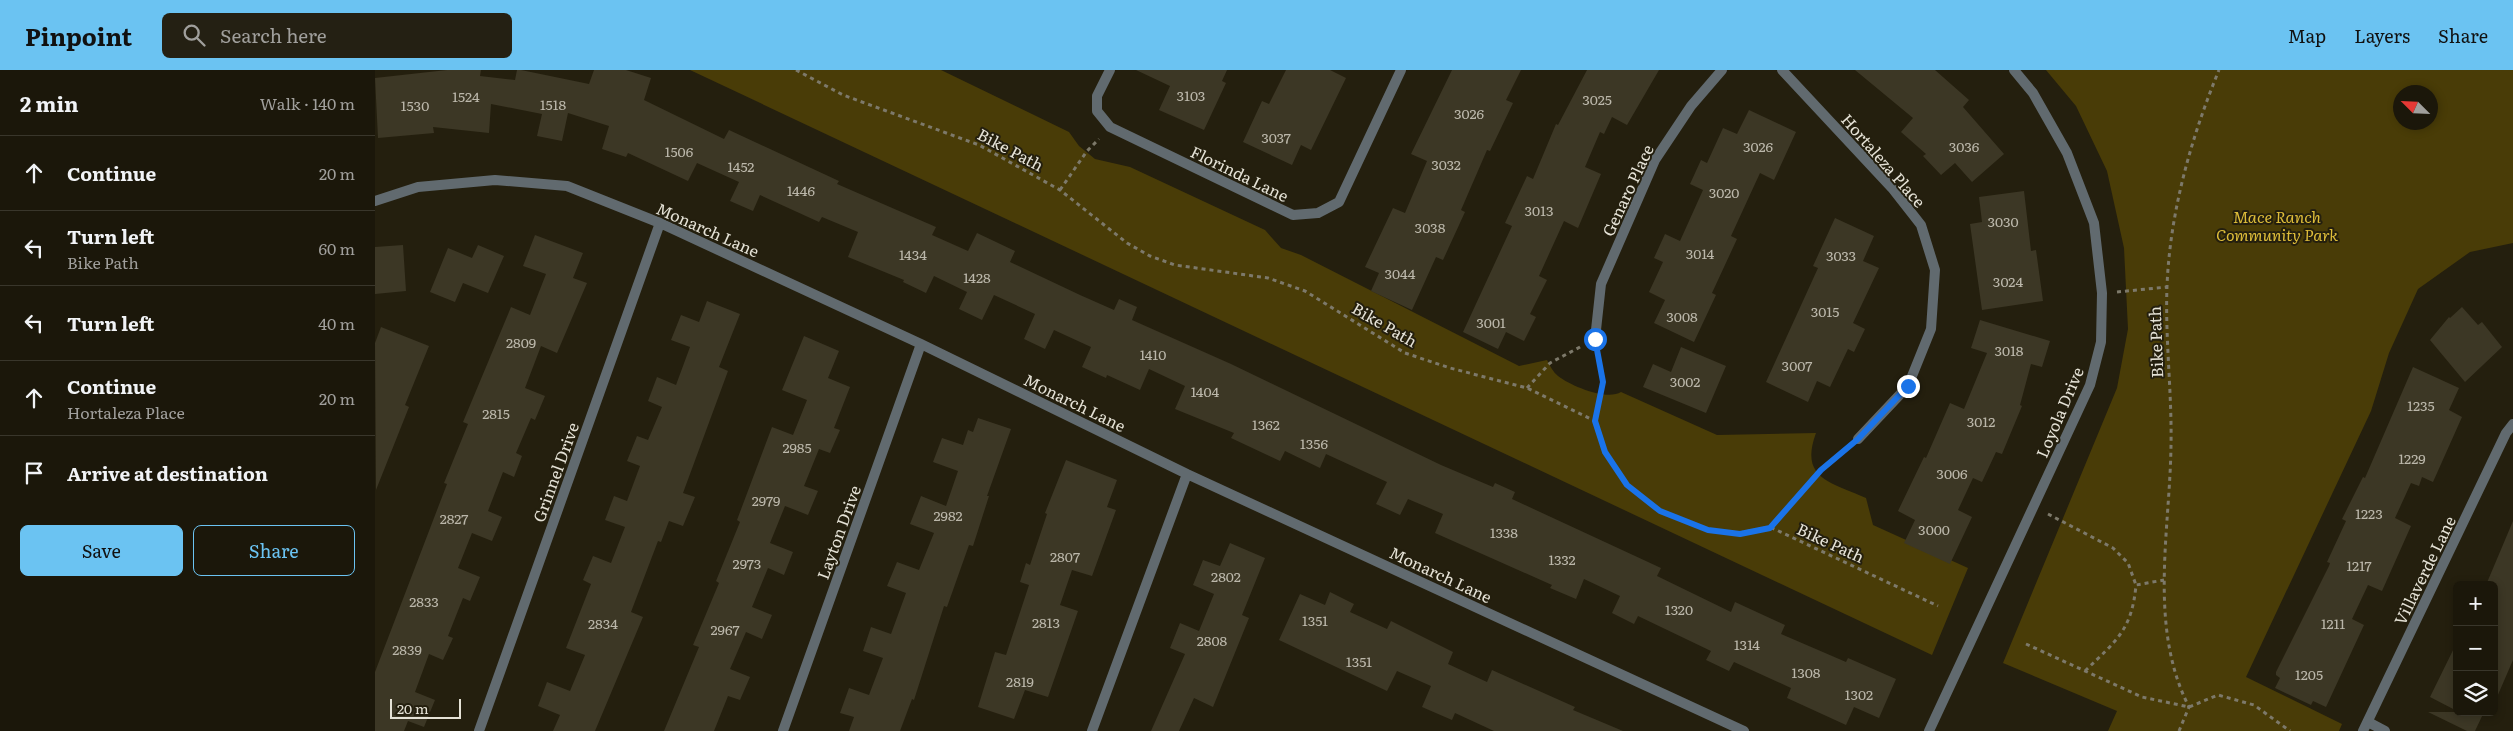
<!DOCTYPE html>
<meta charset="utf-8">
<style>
:root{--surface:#1b170a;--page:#242013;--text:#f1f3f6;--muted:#a09f9c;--line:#39362b;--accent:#6bc3f2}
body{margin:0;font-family:Literata,serif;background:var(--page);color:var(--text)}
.controls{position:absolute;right:15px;bottom:15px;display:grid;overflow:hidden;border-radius:8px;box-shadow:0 2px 8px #0003}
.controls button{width:45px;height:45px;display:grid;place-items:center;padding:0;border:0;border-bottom:1px solid var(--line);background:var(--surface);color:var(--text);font:25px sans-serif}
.compass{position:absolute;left:2018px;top:15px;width:45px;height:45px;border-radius:50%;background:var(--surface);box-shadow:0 2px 8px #0003;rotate:294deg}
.scale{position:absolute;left:15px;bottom:12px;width:71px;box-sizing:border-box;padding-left:5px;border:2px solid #e5e2d6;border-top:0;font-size:14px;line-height:18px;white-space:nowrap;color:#e5e2d6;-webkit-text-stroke:4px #241f0e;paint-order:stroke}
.stop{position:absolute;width:15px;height:15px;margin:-11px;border:4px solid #1a73e8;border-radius:50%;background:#fff}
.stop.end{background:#1a73e8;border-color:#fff;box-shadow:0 1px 5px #0008}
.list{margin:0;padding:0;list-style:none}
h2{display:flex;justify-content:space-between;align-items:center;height:65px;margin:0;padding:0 20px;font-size:21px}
h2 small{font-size:16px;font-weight:400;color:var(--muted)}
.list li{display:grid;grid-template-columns:32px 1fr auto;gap:15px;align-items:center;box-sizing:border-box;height:75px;padding:0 20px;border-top:1px solid var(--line)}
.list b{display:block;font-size:19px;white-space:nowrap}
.list p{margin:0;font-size:16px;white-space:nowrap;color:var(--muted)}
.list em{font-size:16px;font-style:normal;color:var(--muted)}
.actions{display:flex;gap:10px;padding:15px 20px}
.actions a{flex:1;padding:11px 0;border:1px solid var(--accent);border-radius:8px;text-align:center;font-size:18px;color:var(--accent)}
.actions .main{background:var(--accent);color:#111}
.icon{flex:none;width:28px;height:28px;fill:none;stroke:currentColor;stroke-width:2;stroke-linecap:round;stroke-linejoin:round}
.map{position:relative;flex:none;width:2138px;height:661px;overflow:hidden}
header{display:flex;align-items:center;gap:30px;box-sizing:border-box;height:70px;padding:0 25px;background:var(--accent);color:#111}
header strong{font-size:24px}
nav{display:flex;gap:28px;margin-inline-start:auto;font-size:18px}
.search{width:350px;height:45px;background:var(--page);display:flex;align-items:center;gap:12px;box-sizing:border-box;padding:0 18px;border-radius:8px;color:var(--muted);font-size:19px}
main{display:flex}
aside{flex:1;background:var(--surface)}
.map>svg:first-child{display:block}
.green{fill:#493c07;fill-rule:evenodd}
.building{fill:#3c3725}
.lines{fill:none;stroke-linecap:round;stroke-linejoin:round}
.path{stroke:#7d796a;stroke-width:3;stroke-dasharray:4 4;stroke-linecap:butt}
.minor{stroke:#616a6f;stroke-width:10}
.tertiary{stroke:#616a6f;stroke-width:10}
.route{stroke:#1a73e8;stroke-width:6}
.labels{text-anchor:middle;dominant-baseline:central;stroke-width:4;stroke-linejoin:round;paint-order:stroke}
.number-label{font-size:14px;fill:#bbb7aa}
.street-label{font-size:16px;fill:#e5e2d6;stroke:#241f0e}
.park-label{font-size:16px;font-style:italic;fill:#debd39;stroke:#241f0e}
</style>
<header>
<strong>Pinpoint</strong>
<div class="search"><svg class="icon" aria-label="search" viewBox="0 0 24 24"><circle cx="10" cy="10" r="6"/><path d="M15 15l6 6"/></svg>Search here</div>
<nav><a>Map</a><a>Layers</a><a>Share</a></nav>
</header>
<main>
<aside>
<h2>2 min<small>Walk · 140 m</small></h2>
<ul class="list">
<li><svg class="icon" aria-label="ahead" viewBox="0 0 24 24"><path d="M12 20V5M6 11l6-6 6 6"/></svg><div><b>Continue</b></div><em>20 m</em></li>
<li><svg class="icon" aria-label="left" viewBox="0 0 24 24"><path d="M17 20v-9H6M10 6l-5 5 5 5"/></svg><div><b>Turn left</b><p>Bike Path</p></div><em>60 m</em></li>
<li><svg class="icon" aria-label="left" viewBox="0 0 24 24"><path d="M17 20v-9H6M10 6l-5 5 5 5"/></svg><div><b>Turn left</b></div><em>40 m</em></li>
<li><svg class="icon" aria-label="ahead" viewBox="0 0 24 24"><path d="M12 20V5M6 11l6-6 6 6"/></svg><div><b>Continue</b><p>Hortaleza Place</p></div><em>20 m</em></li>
<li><svg class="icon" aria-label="arrive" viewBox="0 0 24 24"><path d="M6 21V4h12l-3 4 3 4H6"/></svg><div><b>Arrive at destination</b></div></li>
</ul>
<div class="actions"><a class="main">Save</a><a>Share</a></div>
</aside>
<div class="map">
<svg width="2138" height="661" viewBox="0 0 2138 661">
<rect width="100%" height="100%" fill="#241f0e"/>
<path class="green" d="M315 0H566L694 62 704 76 720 89 755 97 890 160 906 178 926 185 1144 296 1172 290C1175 296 1178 302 1183 306 1196 316 1232 331 1246 322L1342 365 1441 363C1424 409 1456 412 1491 428L1498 455 1593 498 1557 585Z
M1671 0H2138V173L2095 182 2043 219 2014 283 1996 341 1871 607 1967 654 1964 661H1733L1742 641 1628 593 1742 318 1753 259 1749 178 1732 101 1701 36ZM2026 22H2056V52H2026Z"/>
<path class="building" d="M72 0H106L105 6 140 10 142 0H146L214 14 219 0H251L276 8 269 30 349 69 354 60 464 111 462 114 561 157 557 165 593 181 602 163 640 181 635 192 705 225 739 240 744 229 762 237 757 250 856 294 1066 395 1118 417 1120 413 1140 422 1137 429 1286 498 1282 506 1356 542 1360 532 1410 555 1406 564 1471 592 1473 588 1521 609 1504 648 1479 637 1471 655 1412 628 1416 618 1359 592 1354 601 1331 590 1336 581 1263 546 1259 554 1237 543 1245 526 1209 509 1201 529 1175 518 1177 515 1060 463 1068 444 1033 429 1025 445 1001 434 1012 412 951 384 945 398 910 381 905 391 856 368 859 363 800 339 810 316 774 299 765 320 732 305 731 308 707 297 716 277 679 260 670 279 649 269 660 244 619 225 607 250 584 239 592 222 559 206 551 223 528 212 529 210 473 187 483 162 447 147 444 152 385 125 378 141 355 131 364 112 322 93 313 111 253 83 251 87 227 79 234 56 193 43 187 71 162 66 167 44 116 34 114 63 58 57 59 63 3 68 0 8Z
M761 0H852L847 11 851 13 829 60 784 40 795 16Z
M911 0H955L971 8 936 80 926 75 917 95 868 72 887 31 894 34Z
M1077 0H1146L1131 30 1138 33 1115 81 1112 80 1086 140 1090 142 1068 190 1061 187 1037 240 996 221 1004 203 990 197 1018 138 1030 143 1052 91 1036 84Z
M1212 0H1284L1252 55 1237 47 1229 64 1225 62 1210 97 1226 104 1203 158 1189 151 1164 206 1172 210 1155 244 1161 247 1149 271 1131 262 1123 279 1088 262 1137 156 1130 153 1152 106 1158 109 1181 54 1183 55Z
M1480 0H1560L1594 30 1588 37 1629 84 1597 112 1580 93 1566 105 1548 86 1551 84 1526 62 1538 48Z
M1374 40 1421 62 1399 110 1385 103 1356 166 1362 169 1337 223 1341 225 1319 272 1279 253 1290 230 1274 222 1288 192 1279 188 1290 164 1305 171 1328 120 1315 114 1326 90 1332 93 1348 58 1362 64Z
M1649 121 1656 181 1661 180 1668 231 1607 240 1595 154 1607 152 1604 127Z
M1460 148 1499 166 1488 191 1504 198 1478 253 1490 259 1479 282 1473 279 1455 317 1442 311 1433 332 1391 312 1443 198 1438 196Z
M160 165 208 183 198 208 212 213 182 283 166 276 150 318 170 326 160 350 156 348 141 383 147 386 139 407 128 402 113 441 127 447 117 471 97 463 83 498 105 507 95 531 88 528 73 566 78 568 68 590 54 584 40 622 60 630 49 657 33 651 29 661H0V602L72 414 69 413 93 354 88 352 136 237 155 245 171 204 148 196Z
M28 175 31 221 0 224V177Z
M103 175 129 186 113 223 88 213 80 232 55 222 73 178 97 188Z
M332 231 365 244 344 297 353 301 308 423 320 427 308 456 294 451 286 472 283 471 256 542 268 547 220 661H178L185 645 163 636 172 612 195 621 210 585 191 578 216 514 208 510 218 486 236 493 250 457 230 450 239 426 252 431 265 396 252 391 262 366 273 370 287 337 273 331 282 307 301 315 315 277 296 270 306 245 324 252Z
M2087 237 2103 255 2107 252 2127 277 2090 312 2055 270 2074 247 2075 248Z
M1605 250 1675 271 1667 297 1656 294 1645 335 1647 336 1627 384 1621 382 1607 412 1598 408 1583 440 1597 447 1575 494 1529 473 1540 450 1523 441 1549 387 1551 388 1575 333 1589 339 1612 283 1596 278Z
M6 257 54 276 30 335 34 337 1 420 0 273Z
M429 266 464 281 453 308 475 317 459 358 465 360 455 383 444 379 429 416 443 421 433 445 410 436 395 473 418 482 409 505 393 498 377 537 397 545 387 569 371 562 355 599 375 607 365 630 353 626 339 661H289L324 577 318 575 344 513 341 511 365 452 362 450 397 357 418 365 432 330 407 320Z
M1306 277 1351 296 1331 343 1268 317 1278 294 1296 302Z
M2038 297 2084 318 2074 340 2087 347 2058 412 2047 407 2044 416 2036 413 2020 448 2036 456 2007 521 1993 515 1977 549 1989 555 1951 637 1938 631 1936 635 1900 618 1905 608 1901 605V602L1954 496 1955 493 1952 492 1971 451 1967 449 1988 407 1990 408Z
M603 348 636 359 612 426H614L598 476 594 475 572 537 569 536 539 630 537 629 525 661H474L479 647 465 643 474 618 494 625 508 588 488 581 496 557 516 564 531 523 512 516 522 492 544 500 559 463 535 454 546 426 571 436 583 401 558 392 567 368 588 375 593 360 598 362Z
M691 390 742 410 732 437 741 440 717 506 697 500 685 535 703 541 673 627 650 620 639 649 603 637 620 582 631 585 654 515 645 512 651 493 655 495 672 444 670 443Z
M2138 451V590L2119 634V515H2111Z
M855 473 890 488 867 545 874 548 838 637 819 628 804 661H776L810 584 795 578 805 553 824 561 839 524 818 515 828 490 845 496Z
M955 522 979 534 975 542 1012 559 1016 551 1078 582 1073 594 1112 612 1117 600 1200 637 1198 640 1248 661H1119L1080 643 1077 650 1047 637 1056 616 1022 601 1012 621 904 570 925 524 950 535Z
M2082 572V641L2055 627Z
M2053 642H2109L2100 661H2092Z"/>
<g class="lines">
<path class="path" d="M421 0 468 25 604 75 685 120 752 173 775 186 800 195 893 208 930 221 1030 283 1075 298 1152 318 1220 351 1230 382 1252 415 1285 441 1333 460 1365 463 1395 457 1563 536
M685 120 712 81 724 69
M1742 222 1792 217
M1152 318 1175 293 1207 276
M1220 351 1228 313 1223 285
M1673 444 1738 478 1753 493 1761 515
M1395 457 1446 400 1471 379
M1651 574 1767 627 1814 637 1843 625 1879 635 1915 661
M1710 601C1741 571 1757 560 1761 515L1789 510
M1804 661 1814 637C1773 557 1795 461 1796 375 1797 322 1790 269 1792 216 1795 142 1816 68 1844 0"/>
<path class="minor" d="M735 0 722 26V41L735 57 918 145 943 143 964 132 1026 0
M1407 0 1517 118 1546 155 1560 200 1556 259 1533 316 1483 369
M0 131 43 117 120 110 192 116 285 153 546 274 812 404 1369 661
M1220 269 1226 214 1280 90 1316 36 1347 0
M1993 652 2010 661
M104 661 285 153
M408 661 546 274
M717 661 812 404
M1988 661 2131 363 2138 354"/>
<path class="tertiary" d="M1554 661 1715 315 1726 272 1727 223 1719 153 1692 83 1658 23 1639 0"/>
</g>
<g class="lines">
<path class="route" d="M1220 269 1228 312 1220 351 1230 382 1252 415 1285 441 1333 460 1365 464 1395 458 1446 400 1483 369 1533 316"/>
</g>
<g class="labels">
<g class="number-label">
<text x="816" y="25">3103</text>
<text x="91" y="26">1524</text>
<text x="1222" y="29">3025</text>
<text x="178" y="34">1518</text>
<text x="40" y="35">1530</text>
<text x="1094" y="43">3026</text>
<text x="901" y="67">3037</text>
<text x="1383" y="76">3026</text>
<text x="1589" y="76">3036</text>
<text x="304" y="81">1506</text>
<text x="1071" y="94">3032</text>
<text x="366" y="96">1452</text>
<text x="426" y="120">1446</text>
<text x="1349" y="122">3020</text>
<text x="1164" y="140">3013</text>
<text x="1628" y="151">3030</text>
<text x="1055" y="157">3038</text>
<text x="1325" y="183">3014</text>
<text x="538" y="184">1434</text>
<text x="1466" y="185">3033</text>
<text x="1025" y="203">3044</text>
<text x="602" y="207">1428</text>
<text x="1633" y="211">3024</text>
<text x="1450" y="241">3015</text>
<text x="1307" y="246">3008</text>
<text x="1116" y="252">3001</text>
<text x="146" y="272">2809</text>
<text x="1634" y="280">3018</text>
<text x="778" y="284">1410</text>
<text x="1422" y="295">3007</text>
<text x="1310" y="311">3002</text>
<text x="830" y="321">1404</text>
<text x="2046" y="335">1235</text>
<text x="121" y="343">2815</text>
<text x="1606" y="351">3012</text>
<text x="891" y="354">1362</text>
<text x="939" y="373">1356</text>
<text x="422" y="377">2985</text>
<text x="2037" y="388">1229</text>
<text x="1577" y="403">3006</text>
<text x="391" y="430">2979</text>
<text x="1994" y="443">1223</text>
<text x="573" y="445">2982</text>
<text x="79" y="448">2827</text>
<text x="1559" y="459">3000</text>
<text x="1129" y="462">1338</text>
<text x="690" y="486">2807</text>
<text x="1187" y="489">1332</text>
<text x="372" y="493">2973</text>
<text x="1984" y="495">1217</text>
<text x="851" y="506">2802</text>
<text x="49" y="531">2833</text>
<text x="1304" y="539">1320</text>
<text x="940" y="550">1351</text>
<text x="671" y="552">2813</text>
<text x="228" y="553">2834</text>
<text x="1958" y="553">1211</text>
<text x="350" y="559">2967</text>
<text x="837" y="570">2808</text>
<text x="1372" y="574">1314</text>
<text x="32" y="579">2839</text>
<text x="984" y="591">1351</text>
<text x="1431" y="602">1308</text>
<text x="1934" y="604">1205</text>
<text x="645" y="611">2819</text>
<text x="1484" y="624">1302</text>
</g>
<g class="street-label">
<text transform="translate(636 79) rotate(28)">Bike Path</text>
<text transform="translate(1509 90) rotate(49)">Hortaleza Place</text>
<text transform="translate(865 103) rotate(26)">Florinda Lane</text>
<text transform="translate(1252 120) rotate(-65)">Genaro Place</text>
<text transform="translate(333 159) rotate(24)">Monarch Lane</text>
<text transform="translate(1010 254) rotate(30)">Bike Path</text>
<text transform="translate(1780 272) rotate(-92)">Bike Path</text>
<text transform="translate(700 332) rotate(26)">Monarch Lane</text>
<text transform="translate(1684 342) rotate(-67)">Loyola Drive</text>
<text transform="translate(180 402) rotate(-70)">Grinnel Drive</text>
<text transform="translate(463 462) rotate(-70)">Layton Drive</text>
<text transform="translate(1456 472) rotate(25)">Bike Path</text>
<text transform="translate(2049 500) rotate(-64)">Villaverde Lane</text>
<text transform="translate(1066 504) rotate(25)">Monarch Lane</text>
</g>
<g class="park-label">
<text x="1902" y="146">Mace Ranch<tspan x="1902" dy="18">Community Park</tspan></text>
</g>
</g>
</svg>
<div class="controls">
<button>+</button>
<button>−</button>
<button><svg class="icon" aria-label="layers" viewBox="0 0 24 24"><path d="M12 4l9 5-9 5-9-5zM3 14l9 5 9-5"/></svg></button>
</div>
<svg class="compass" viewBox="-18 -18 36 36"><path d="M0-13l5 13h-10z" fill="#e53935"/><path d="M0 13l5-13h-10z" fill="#a09f9c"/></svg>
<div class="scale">20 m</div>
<div class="stop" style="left:1220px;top:269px"></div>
<div class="stop end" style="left:1533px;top:316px"></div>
</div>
</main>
